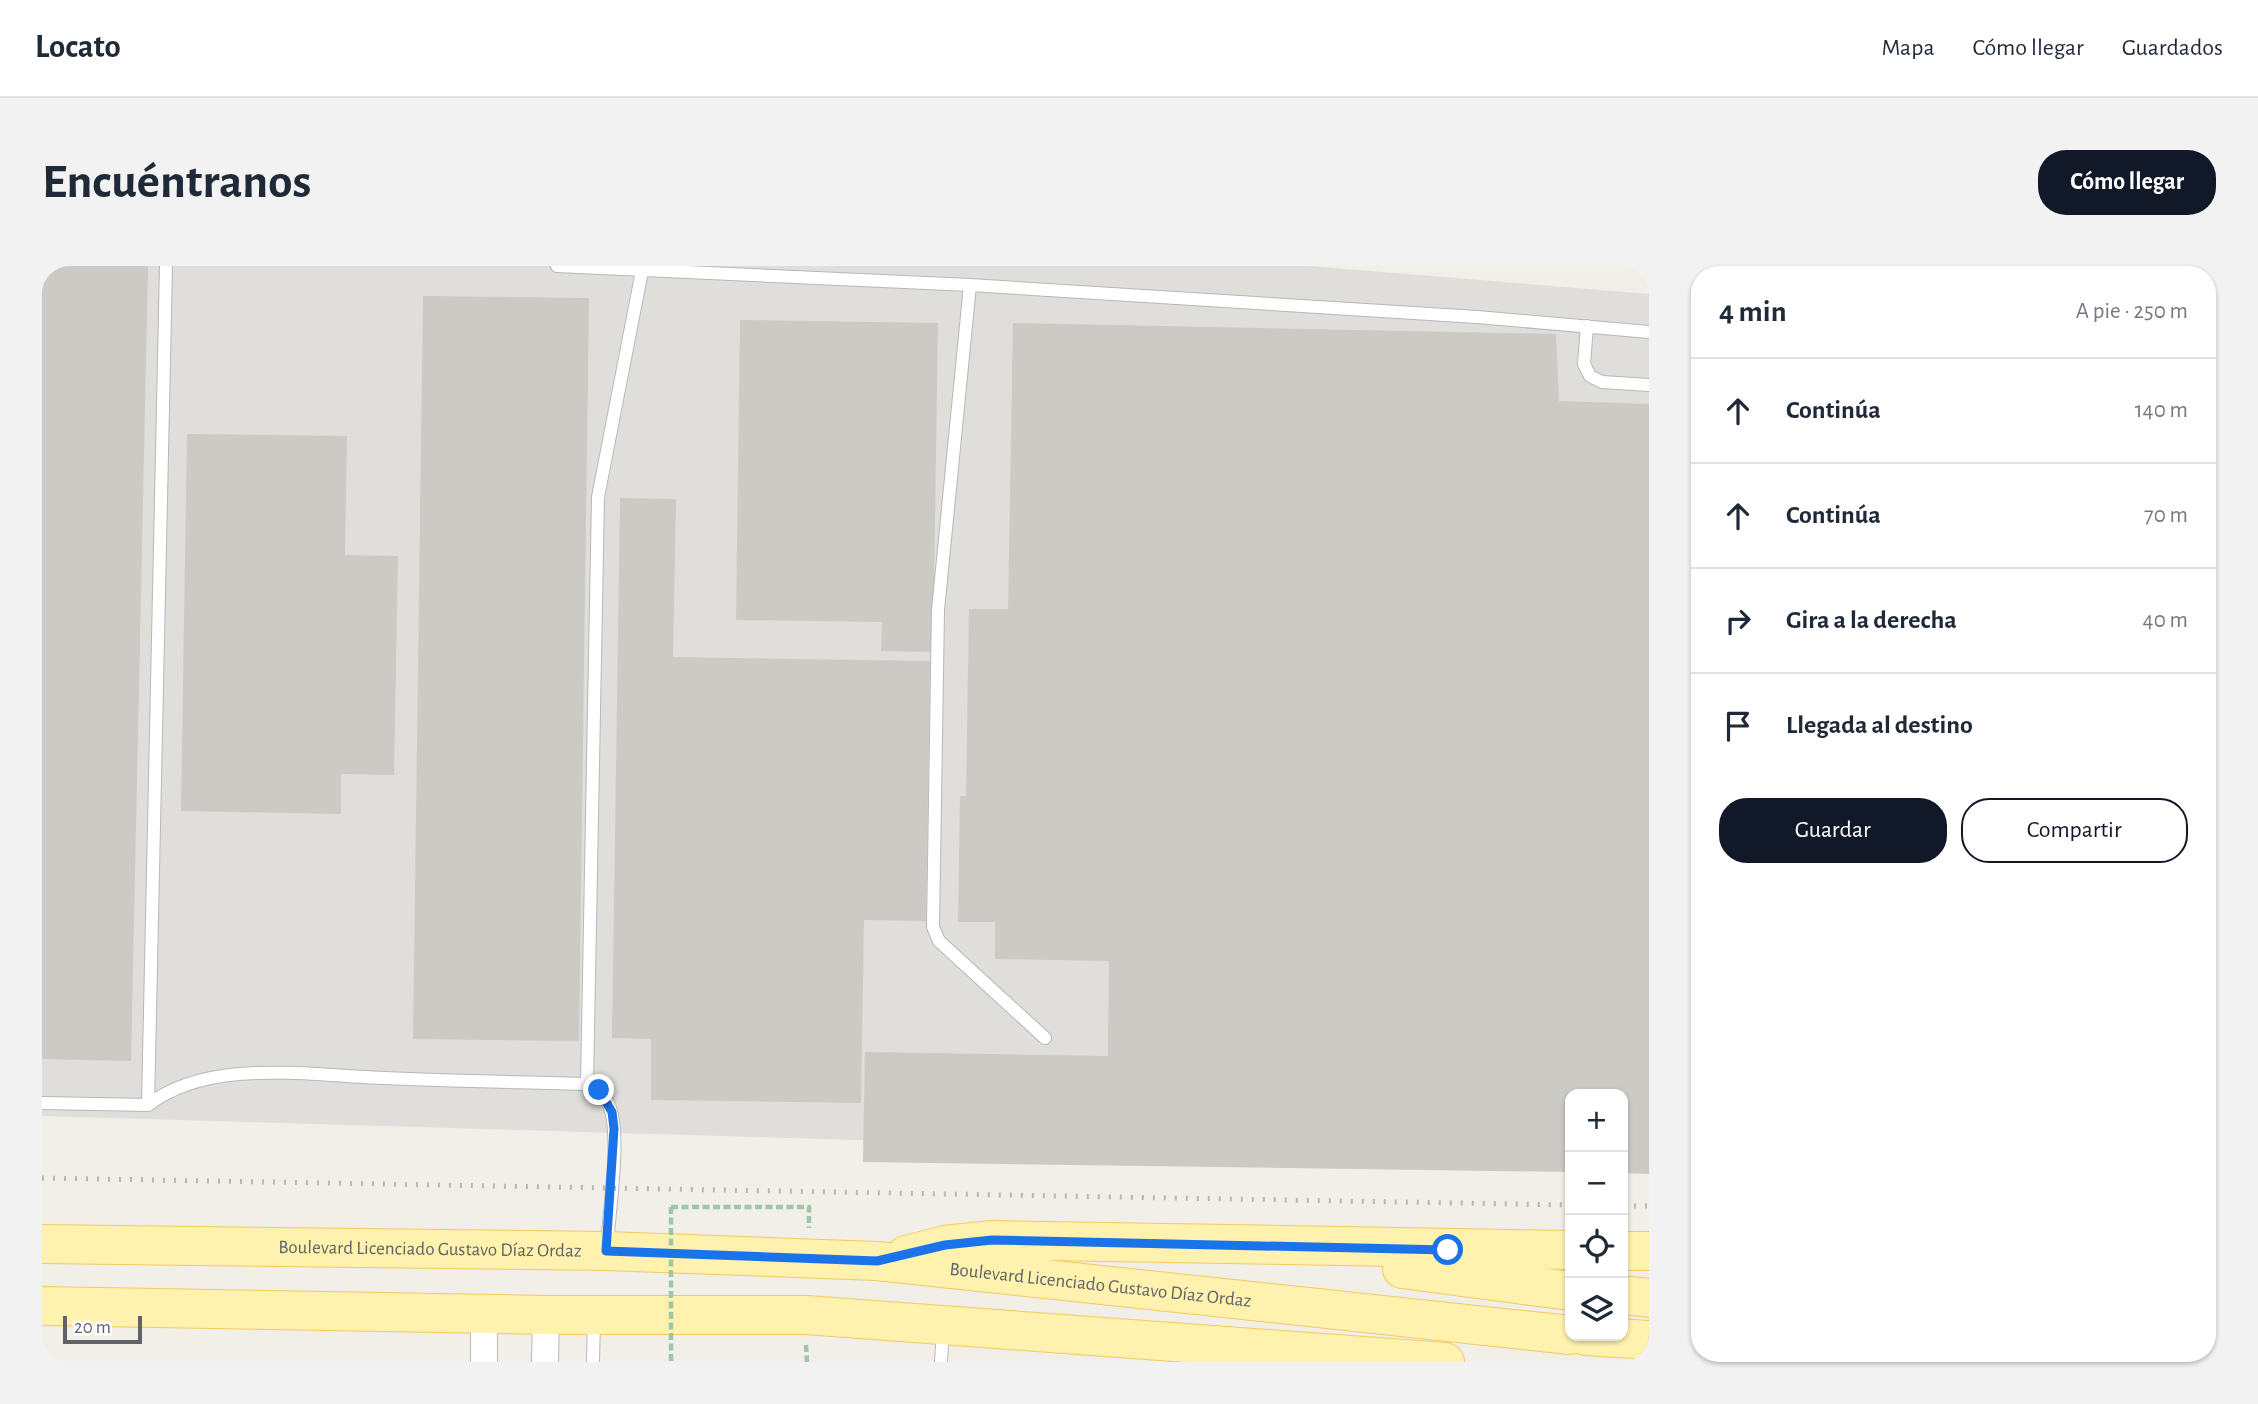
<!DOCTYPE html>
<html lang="es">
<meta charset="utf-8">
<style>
:root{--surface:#fff;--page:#f2f2f3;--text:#1f2937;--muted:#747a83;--line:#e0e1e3;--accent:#111827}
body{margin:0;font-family:"Alegreya Sans",sans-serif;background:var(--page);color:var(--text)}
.controls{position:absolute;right:21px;bottom:21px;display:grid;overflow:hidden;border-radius:14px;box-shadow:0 2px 5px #0004}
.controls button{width:63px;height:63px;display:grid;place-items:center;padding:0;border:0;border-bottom:2px solid var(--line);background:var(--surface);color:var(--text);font:35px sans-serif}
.scale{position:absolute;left:21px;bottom:18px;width:79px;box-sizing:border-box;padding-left:7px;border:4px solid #5f6368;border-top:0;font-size:19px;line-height:24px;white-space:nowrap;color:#5f6368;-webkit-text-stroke:5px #fff;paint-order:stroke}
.stop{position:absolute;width:21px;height:21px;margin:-16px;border:5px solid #1a73e8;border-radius:50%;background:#fff}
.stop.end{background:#1a73e8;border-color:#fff;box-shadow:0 2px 7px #0008}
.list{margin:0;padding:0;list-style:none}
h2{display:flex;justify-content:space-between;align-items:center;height:91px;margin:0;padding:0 28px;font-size:30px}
h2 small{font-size:23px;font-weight:400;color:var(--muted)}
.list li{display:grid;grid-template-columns:46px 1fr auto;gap:21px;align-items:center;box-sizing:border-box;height:105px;padding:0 28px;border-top:2px solid var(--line)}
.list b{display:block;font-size:26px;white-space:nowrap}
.list em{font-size:23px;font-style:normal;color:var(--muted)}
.actions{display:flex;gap:14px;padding:21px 28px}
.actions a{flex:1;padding:16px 0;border:2px solid var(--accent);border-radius:28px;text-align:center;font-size:24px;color:var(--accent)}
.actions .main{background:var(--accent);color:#fff}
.icon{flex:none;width:38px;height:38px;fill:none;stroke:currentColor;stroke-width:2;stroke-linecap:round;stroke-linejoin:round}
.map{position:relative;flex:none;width:1607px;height:1096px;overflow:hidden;border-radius:28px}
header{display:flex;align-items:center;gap:42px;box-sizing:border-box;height:98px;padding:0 35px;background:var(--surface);border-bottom:2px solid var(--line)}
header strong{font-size:33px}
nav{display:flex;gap:38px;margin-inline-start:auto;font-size:24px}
.intro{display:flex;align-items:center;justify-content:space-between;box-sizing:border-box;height:168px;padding:0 42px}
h1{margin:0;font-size:49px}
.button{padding:18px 32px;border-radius:28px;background:var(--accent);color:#fff;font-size:24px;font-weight:700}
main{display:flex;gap:42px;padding:0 42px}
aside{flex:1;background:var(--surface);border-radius:28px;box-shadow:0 2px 5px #0004}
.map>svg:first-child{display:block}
.industrial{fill:#e0deda}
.building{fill:#cccac5}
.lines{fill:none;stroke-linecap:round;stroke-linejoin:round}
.lane-casing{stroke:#b5b8bc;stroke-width:14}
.street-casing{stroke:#b5b8bc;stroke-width:28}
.primary-casing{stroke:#f2c960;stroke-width:40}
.path{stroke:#9cc7a9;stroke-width:4.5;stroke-dasharray:7 3.5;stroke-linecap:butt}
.lane{stroke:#fff;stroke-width:12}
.street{stroke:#fff;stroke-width:26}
.primary{stroke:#fff2af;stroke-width:38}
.rail{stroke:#b6b7b8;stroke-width:5;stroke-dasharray:2 9;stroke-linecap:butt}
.path-bridge{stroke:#9cc7a9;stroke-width:4.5;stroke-dasharray:7 3.5;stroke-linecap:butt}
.route{stroke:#1a73e8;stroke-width:9}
.labels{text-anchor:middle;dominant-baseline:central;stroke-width:7;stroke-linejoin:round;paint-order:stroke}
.street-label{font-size:19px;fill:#5f6368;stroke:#fff}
</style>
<header>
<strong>Locato</strong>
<nav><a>Mapa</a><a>Cómo llegar</a><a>Guardados</a></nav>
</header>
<div class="intro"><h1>Encuéntranos</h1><a class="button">Cómo llegar</a></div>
<main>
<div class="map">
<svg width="1607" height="1096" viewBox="0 0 1607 1096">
<rect width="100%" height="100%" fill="#f1efe8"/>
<path class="industrial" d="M0 0H1267L1607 28V897L1581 896V828H1528V895L0 850Z"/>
<path class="building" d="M0 0H106L89 795 0 793Z
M381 30 547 32 537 775 371 773Z
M698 54 896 57 891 386 839 385 840 356 694 354Z
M971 57 1514 68 1517 135 1607 138V908L1581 907V828H1528V906L821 896 823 786 1066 790 1067 695 953 693V656H916L918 530H924L927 343H966Z
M145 168 305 170 303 289 356 290 352 509 299 508V548L139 545Z
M578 232 634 233 631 391 888 395 884 655 822 654 819 837 609 834V773L570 772Z"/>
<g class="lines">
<g class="lane-casing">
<path id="lane" d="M124 0 106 839C169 791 269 810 343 812 411 815 478 816 545 818 558 823 565 832 569 845 578 876 567 946 565 980
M515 0 928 19 1435 51 1607 66
M928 19 896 344 891 661 897 675 1003 772
M1545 60 1542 98 1548 110 1560 116 1607 119
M545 818 556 231 600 5
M0 837 106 839
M551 1096 552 1054
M899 1096 901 1062"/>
</g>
<g class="street-casing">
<path id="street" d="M442 1096V1048
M503 1096 504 1049"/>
</g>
<g class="primary-casing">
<g id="primary">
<path id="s1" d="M0 978 564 985 835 995 1528 1069"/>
<path d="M1581 985H1607"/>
<path d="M864 989 903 979 950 974 1528 984"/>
<path d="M1360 1003 1528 1025"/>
<path d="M1581 1029 1607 1032"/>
<path d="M0 1040 504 1049H764L1403 1096"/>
<path d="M1544 1070 1607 1074"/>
</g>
</g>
<path class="path" d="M629 941H767V962
M764 1079 765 1096"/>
<use href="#lane" class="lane"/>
<use href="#street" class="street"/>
<use href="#primary" class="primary"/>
<path class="rail" d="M0 912 1528 939
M1581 940H1607"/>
<path class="path-bridge" d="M629 941V1096"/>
</g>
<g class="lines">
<path class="route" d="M557 824 570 846 572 863 564 985 835 995 903 979 950 974 1406 984"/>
</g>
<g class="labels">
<g class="street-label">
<text stroke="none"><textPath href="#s1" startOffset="388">Boulevard Licenciado Gustavo Díaz Ordaz</textPath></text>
<text stroke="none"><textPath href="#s1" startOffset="1060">Boulevard Licenciado Gustavo Díaz Ordaz</textPath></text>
</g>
</g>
</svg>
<div class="controls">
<button>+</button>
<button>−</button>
<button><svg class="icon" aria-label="locate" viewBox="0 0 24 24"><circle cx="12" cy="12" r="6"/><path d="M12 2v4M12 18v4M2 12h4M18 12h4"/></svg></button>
<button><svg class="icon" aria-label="layers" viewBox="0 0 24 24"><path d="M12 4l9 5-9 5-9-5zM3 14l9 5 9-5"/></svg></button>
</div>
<div class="scale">20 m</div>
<div class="stop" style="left:1406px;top:984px"></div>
<div class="stop end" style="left:557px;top:824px"></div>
</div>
<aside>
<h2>4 min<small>A pie · 250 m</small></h2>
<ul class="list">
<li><svg class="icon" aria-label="ahead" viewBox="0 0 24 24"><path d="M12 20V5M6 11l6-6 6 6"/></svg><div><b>Continúa</b></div><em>140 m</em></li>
<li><svg class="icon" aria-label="ahead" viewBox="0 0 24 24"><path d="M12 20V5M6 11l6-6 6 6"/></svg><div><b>Continúa</b></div><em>70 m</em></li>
<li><svg class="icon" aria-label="right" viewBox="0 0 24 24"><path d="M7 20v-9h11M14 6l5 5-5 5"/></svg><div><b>Gira a la derecha</b></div><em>40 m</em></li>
<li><svg class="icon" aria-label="arrive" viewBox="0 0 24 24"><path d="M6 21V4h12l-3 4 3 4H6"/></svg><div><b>Llegada al destino</b></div></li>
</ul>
<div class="actions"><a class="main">Guardar</a><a>Compartir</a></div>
</aside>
</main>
